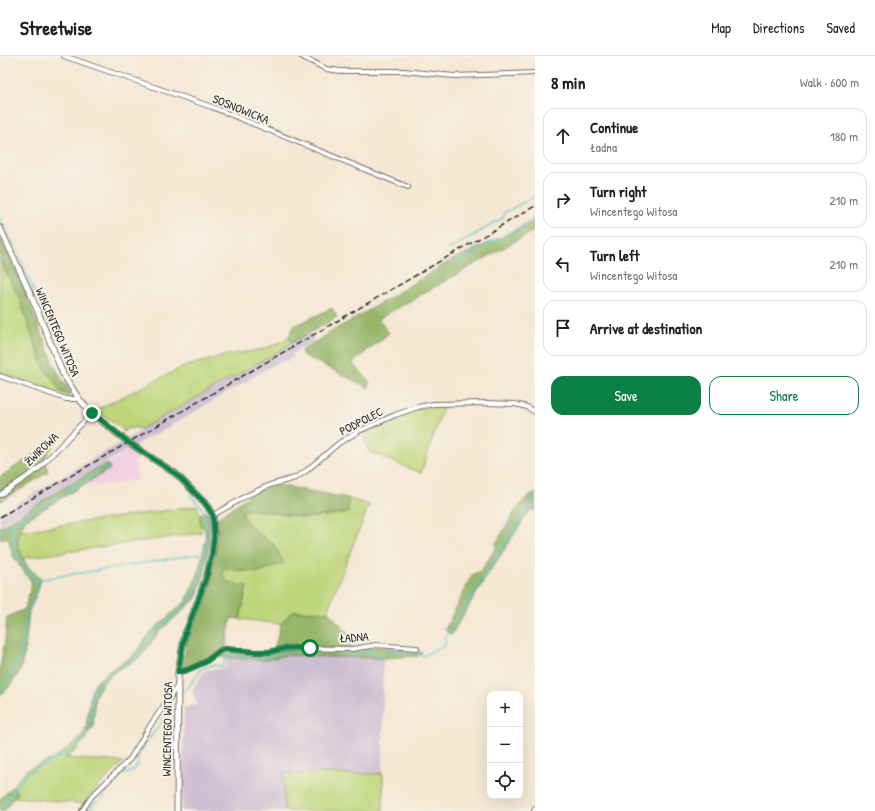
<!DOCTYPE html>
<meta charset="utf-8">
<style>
:root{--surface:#fff;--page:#f6f6f6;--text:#202124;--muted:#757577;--line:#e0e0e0;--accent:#0b8043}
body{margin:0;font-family:"Patrick Hand",sans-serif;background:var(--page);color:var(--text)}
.controls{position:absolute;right:12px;bottom:12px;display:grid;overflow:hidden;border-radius:8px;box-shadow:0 4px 16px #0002}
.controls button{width:36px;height:36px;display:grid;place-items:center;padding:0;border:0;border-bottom:1px solid var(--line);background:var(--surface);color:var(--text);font:20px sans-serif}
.stop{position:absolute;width:12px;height:12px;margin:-9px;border:3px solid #0b8043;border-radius:50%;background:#fff}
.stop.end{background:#0b8043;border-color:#fff;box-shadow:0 1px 4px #0008}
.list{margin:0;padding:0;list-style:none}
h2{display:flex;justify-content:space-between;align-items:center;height:52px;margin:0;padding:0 16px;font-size:17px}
h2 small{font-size:13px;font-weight:400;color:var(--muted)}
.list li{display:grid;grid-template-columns:26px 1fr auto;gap:12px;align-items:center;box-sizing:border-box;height:56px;margin:0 8px 8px;padding:0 8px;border:1px solid var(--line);border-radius:12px}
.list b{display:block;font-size:15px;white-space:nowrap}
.list p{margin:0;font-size:13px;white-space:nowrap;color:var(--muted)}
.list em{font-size:13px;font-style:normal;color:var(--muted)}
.actions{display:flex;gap:8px;padding:12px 16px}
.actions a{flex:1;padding:9px 0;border:1px solid var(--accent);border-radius:12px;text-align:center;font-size:14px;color:var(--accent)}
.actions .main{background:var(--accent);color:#fff}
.icon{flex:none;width:22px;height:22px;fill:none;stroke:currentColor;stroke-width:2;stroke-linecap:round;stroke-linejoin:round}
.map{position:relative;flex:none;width:535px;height:755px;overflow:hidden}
header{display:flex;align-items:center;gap:24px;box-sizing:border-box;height:56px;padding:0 20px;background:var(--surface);border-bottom:1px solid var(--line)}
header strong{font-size:19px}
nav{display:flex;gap:22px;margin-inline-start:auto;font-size:14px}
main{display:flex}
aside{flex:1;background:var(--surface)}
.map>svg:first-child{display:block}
.built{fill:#f1d0e3}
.industrial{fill:#cebed1}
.green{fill:#bed579;stroke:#748052}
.forest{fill:#96b669;stroke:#60704a}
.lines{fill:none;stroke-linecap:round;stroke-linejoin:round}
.stream{stroke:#56c3cc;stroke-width:1.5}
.minor-casing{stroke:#726d65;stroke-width:6}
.tertiary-casing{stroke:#726d65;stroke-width:7}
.minor{stroke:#fff;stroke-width:4}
.tertiary{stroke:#fff;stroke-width:5}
.rail{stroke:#2b2b2b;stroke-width:1.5;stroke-dasharray:6 3;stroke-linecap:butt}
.route{stroke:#0b8043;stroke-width:5}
.labels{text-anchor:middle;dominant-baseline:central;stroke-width:4;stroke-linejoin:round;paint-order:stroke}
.street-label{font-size:12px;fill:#2b2b2b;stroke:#f7f3e8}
</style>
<header>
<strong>Streetwise</strong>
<nav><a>Map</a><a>Directions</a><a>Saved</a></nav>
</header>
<main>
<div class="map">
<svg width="535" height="755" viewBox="0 0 535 755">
<rect width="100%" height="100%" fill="#f7f3e8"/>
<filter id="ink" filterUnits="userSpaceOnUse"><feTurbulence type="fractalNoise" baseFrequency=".025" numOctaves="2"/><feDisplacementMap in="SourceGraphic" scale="8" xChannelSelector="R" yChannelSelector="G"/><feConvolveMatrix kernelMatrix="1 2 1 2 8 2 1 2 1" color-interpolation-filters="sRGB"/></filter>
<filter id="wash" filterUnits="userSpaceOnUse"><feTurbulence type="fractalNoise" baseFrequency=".012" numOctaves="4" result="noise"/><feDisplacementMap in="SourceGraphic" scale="16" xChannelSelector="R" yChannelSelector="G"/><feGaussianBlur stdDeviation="0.9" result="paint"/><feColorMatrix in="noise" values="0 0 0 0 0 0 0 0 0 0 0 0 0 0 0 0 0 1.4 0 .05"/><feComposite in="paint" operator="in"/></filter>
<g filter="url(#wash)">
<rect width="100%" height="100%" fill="#f5e7d2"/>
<path class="built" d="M131 393 143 401 134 404 138 424 92 430 84 429 110 414 108 408Z"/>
<path class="industrial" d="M310 277 314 285 293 297 292 302 287 305H283L279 307H277L252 321V322L172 369 153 380 152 379 23 456H21L0 468V457L139 376V374L239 317 240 318Z
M286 599 329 601 383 602V718L284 717V755H182L184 652 197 648 192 634 205 614 226 612 227 602 264 604Z"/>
<path class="green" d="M0 205 20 243 28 268 45 314 52 322 63 338 0 317Z
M289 280 292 287 278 296 141 373 140 372 137 373V371H133L132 373 128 372 123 376V373L96 354 183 311 228 299 264 293 281 286Z
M444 349 421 417 369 396 363 376 396 361 418 353Z
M348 442 369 449 329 550 328 556 293 555 281 568 240 563 247 530 227 526 221 516 228 513 258 516 274 489 252 472 241 458 248 453 307 462 347 457Z
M197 450C201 460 200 467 201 477L23 502C19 493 15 485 20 475Z
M86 673 89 676 84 685 74 696 66 702 123 706 91 738 84 748 15 741 17 737 13 730 25 715 35 710 53 703 75 687 81 682Z
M284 717 383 718V755H284Z"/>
<path class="forest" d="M535 165V174L378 263 389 277 352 307 369 325V332L303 299 301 295 339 271 349 266 452 204 525 170Z
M0 182 25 234 34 260 55 310 61 323 72 338 68 340 63 338 52 322 45 314 28 268 20 243 0 205Z
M332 252 337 261 292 287 289 280 294 270Z
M58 382 45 402 48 416 0 446V421Z
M108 408 110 413 25 464 17 481 19 494 27 510 41 523 37 537 29 555 25 593 20 616 7 633 0 639V612L5 585 7 561 25 553 32 526 24 516 13 500 8 481 0 483V471L94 414Z
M277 429 348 442V457L307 462 249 453 241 457 252 472 274 489 284 507 258 516 228 513 222 516 227 526 247 530 240 563 231 562 226 592C216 598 193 614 183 613L186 588 190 573 202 547 211 519 215 499 217 482V464L220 460C237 448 255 433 277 429Z
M535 437V454H530L490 515 451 579 445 574 472 519 482 514 497 490 495 489 516 454 529 439Z
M207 455 209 461V490L204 519 196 542 159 576 139 602 115 615 103 626 95 640 93 672 89 676 86 673 91 636 96 626 108 616 133 600 151 576 186 545 198 518 206 483 205 474 200 469V458Z
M293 555 328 556 347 575 352 592 274 594 281 568Z
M377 591 417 594 422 597 418 600 383 602 329 601 286 599 264 604 215 601 222 595H226L255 598 286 593 367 592Z
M13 730 17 737 4 755H0V743Z"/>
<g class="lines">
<path class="stream" d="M0 162 17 195
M448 194 503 162 504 157 535 140
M19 200 40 249
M456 207 535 162
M43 257 53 279
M55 284 68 316
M529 451 532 443H535
M0 475 110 410
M36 524 200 498
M0 635 3 631 22 596 27 557 37 533 36 524 18 502 13 480V467
M183 635 189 631 202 612 213 609 223 610 227 599 264 601 284 595H323L353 597 373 596 379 599 387 595 414 596 424 600 435 593 442 591 445 589V581L529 451H535
M0 752 28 716 53 705 73 694 87 678 91 665 92 639 99 627 113 614 134 603 143 594 150 580 187 549 196 535 203 513 208 485 206 461 202 452 190 439
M90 755 94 748 104 741 108 732 114 728 119 720 133 715 138 708V701L145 688 165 662 167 651 173 639"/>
</g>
</g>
<g filter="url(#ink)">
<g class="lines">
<g class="minor-casing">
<path id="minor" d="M64 0 212 51 408 131
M301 0 326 13 341 15H404L454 20 535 17
M0 320 66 343H79
M0 439 38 413 92 357
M213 459 248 439 270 429 295 422 306 415 339 387 359 375 395 359 418 351 434 348 489 347 515 348 527 351 535 356
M178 616 187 614 205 606 221 594 226 593 255 596H269L286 592 352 593 376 589 417 592
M82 755 92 740 130 703 150 670 178 629
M534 755 535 753"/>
</g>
<g class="tertiary-casing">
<path id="tertiary" d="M0 172 31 239 63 318 79 343 92 357 101 365 128 386 176 418 205 447 213 459 214 481 212 498 207 519 198 545 185 578 178 616 177 755"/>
</g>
<use href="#minor" class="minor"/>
<use href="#tertiary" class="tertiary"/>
<path class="rail" d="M0 461 535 150"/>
</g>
</g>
<g class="lines" filter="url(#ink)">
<path class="route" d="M92 357 128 386 176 418 205 447 213 459 214 481 212 498 207 519 198 545 185 578 178 616 187 614 205 606 221 594 226 593 255 596H269L286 592H310"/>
</g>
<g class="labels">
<g class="street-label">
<text transform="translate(241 53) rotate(22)">SOSNOWICKA</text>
<text transform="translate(58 276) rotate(67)">WINCENTEGO WITOSA</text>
<text transform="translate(361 365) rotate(-27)">PODPOLEC</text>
<text transform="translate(41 393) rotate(-44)">ŻWIROWA</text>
<text transform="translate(354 581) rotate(-4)">ŁADNA</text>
<text transform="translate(167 673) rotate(-89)">WINCENTEGO WITOSA</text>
</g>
</g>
</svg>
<div class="controls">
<button>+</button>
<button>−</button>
<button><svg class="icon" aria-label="locate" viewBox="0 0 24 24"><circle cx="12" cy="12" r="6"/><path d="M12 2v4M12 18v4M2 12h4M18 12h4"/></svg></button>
</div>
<div class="stop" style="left:310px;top:592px"></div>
<div class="stop end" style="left:92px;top:357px"></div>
</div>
<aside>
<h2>8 min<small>Walk · 600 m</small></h2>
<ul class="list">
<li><svg class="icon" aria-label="ahead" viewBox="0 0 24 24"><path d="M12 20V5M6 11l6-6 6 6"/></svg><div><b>Continue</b><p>Ładna</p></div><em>180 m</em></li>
<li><svg class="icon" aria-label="right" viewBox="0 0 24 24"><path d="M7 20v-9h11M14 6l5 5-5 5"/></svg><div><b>Turn right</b><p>Wincentego Witosa</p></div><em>210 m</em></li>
<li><svg class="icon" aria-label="left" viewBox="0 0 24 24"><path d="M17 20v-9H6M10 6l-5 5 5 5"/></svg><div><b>Turn left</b><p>Wincentego Witosa</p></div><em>210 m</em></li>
<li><svg class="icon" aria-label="arrive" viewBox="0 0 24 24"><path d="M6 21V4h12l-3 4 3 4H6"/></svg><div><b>Arrive at destination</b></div></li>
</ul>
<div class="actions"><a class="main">Save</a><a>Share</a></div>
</aside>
</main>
